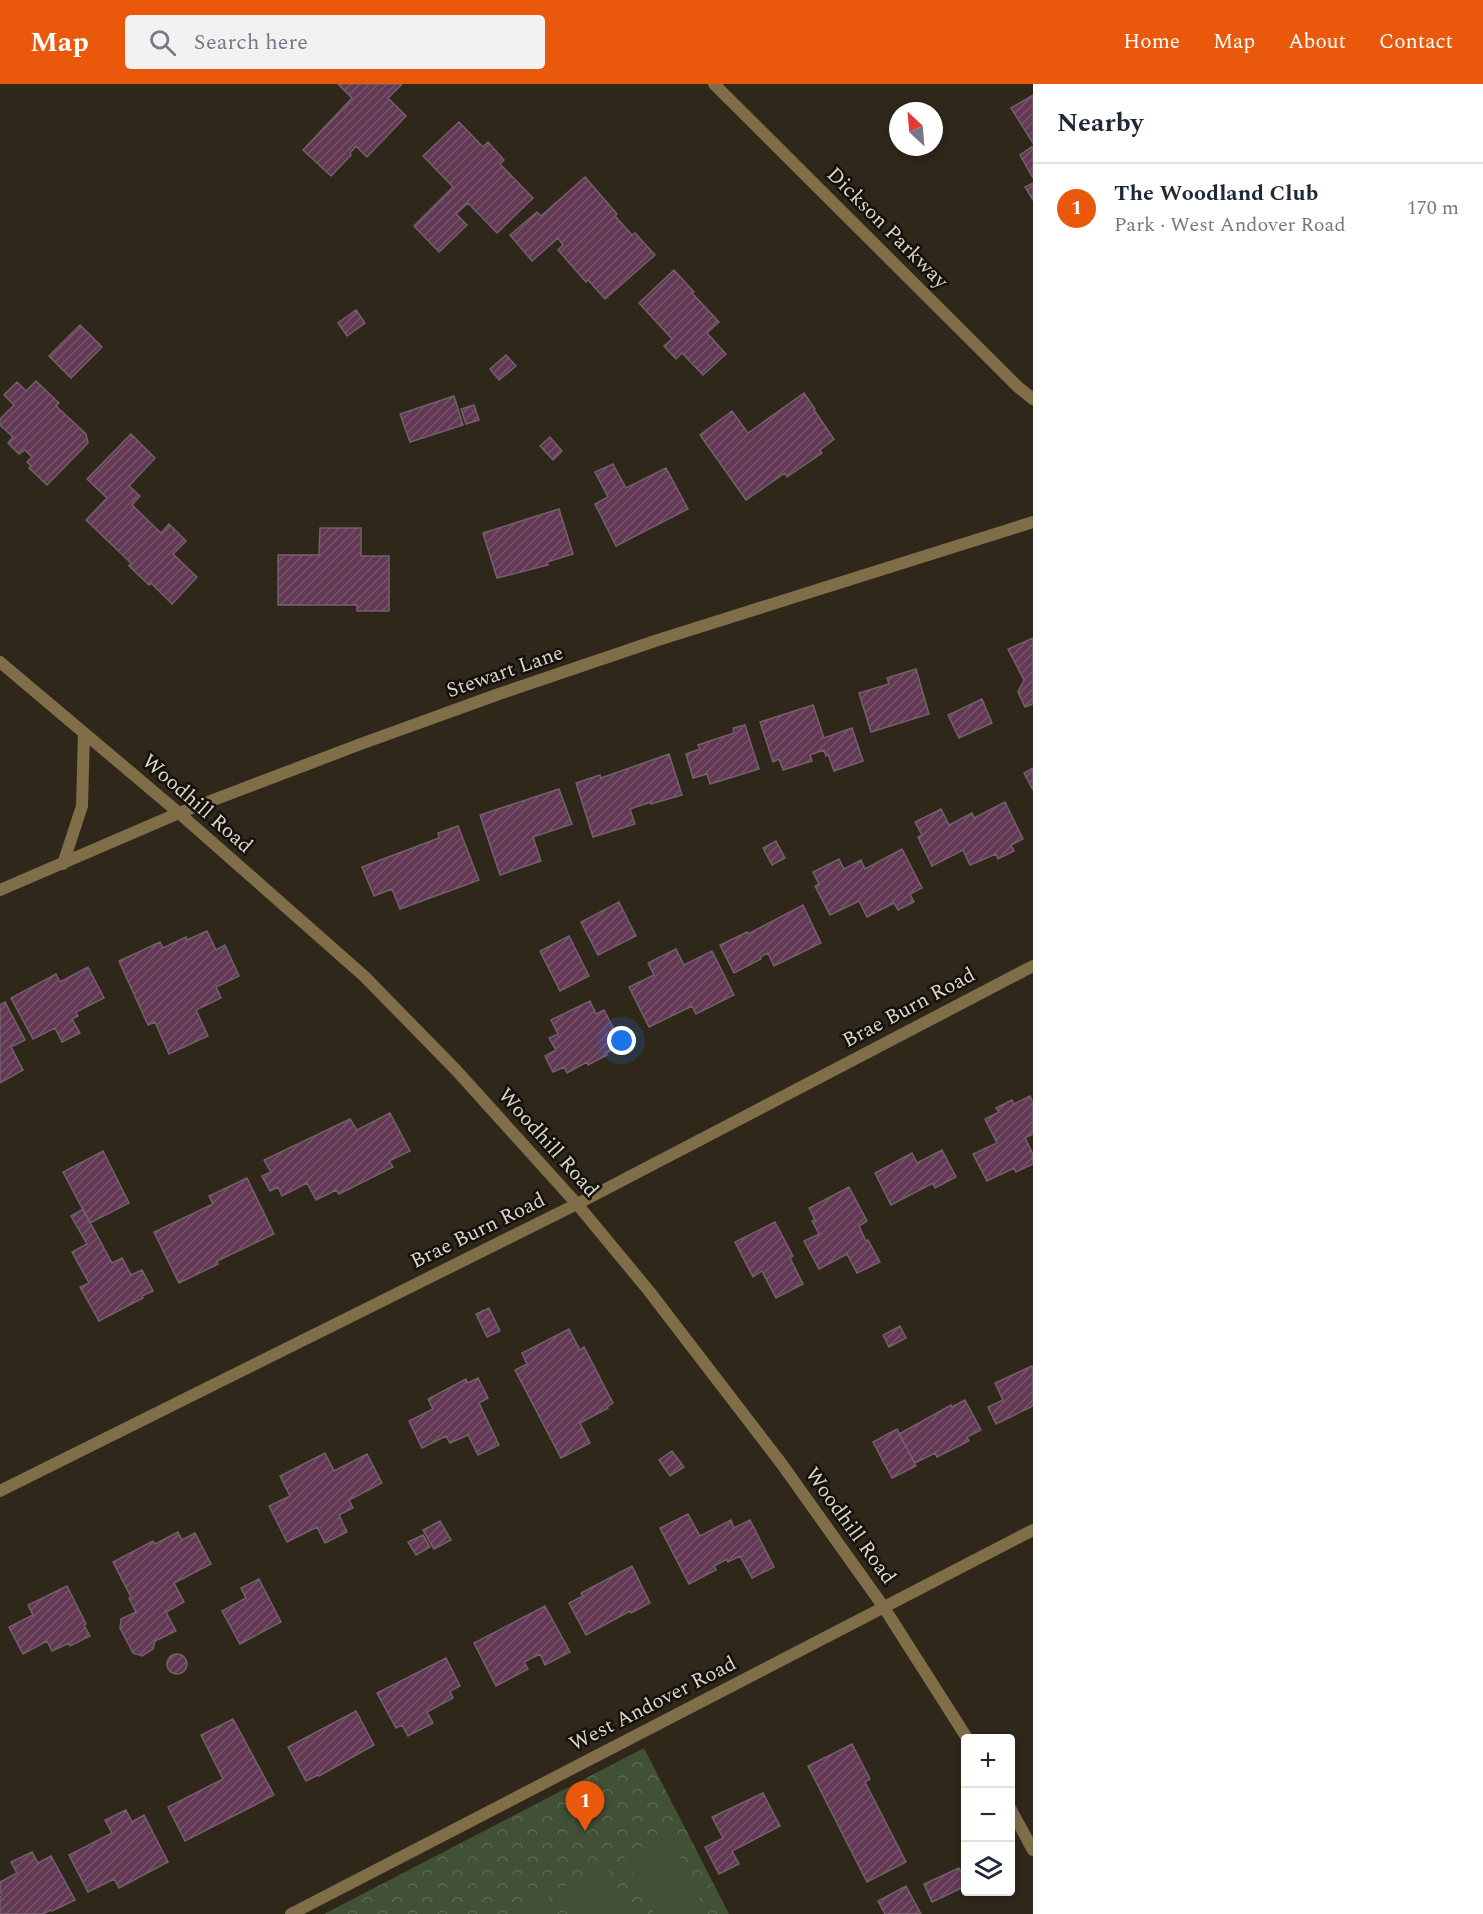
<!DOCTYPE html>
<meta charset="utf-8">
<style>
:root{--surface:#fff;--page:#f2f2f3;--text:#1f2937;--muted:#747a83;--line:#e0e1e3;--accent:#ea580c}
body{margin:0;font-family:Spectral,serif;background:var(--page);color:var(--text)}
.controls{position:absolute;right:18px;bottom:18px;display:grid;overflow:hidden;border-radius:6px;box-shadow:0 3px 9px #0003}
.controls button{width:54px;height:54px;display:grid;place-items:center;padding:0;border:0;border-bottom:2px solid var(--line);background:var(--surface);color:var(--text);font:30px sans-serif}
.compass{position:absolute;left:889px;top:18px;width:54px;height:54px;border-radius:50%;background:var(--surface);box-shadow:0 3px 9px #0003;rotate:334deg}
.you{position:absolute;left:622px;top:957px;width:21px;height:21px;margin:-15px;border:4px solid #fff;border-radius:50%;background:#1a73e8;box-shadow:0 0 0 9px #1a73e833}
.badge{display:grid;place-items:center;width:39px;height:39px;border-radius:50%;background:var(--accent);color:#fff;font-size:20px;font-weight:700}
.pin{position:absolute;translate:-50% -50px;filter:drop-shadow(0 2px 3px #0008)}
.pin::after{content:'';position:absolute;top:32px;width:21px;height:18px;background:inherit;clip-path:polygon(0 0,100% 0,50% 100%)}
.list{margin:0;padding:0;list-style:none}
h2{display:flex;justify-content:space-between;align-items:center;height:78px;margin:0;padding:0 24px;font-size:26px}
h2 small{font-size:20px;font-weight:400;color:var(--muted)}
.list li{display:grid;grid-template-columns:39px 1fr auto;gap:18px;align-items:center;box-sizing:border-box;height:90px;padding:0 24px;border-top:2px solid var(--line)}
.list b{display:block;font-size:22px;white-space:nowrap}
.list p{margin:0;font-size:20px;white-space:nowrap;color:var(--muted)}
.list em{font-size:20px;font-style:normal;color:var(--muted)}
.icon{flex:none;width:33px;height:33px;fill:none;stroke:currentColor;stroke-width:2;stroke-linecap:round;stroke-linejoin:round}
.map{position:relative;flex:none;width:1033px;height:1830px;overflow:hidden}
header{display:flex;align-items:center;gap:36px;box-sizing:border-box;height:84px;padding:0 30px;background:var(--accent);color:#fff}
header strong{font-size:28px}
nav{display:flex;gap:33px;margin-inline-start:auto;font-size:21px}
.search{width:420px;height:54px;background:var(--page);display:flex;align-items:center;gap:15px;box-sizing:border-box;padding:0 21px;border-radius:6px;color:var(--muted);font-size:22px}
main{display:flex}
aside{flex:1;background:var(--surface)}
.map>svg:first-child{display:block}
.park{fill:url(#park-crowns)}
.pitch{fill:#415136}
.building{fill:url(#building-hatch);stroke:#72616b;stroke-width:1.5}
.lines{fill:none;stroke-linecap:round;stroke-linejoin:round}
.street{stroke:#7f6e47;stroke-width:12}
.labels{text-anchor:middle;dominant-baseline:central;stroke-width:5;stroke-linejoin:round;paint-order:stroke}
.street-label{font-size:21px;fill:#dad5cc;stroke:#14110b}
</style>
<header>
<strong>Map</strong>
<div class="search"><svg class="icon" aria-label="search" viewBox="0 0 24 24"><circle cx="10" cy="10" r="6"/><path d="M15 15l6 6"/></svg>Search here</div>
<nav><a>Home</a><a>Map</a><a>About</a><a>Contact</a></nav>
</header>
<main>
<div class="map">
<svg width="1033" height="1830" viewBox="0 0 1033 1830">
<defs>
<pattern id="park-crowns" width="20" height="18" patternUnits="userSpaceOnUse" patternTransform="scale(1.5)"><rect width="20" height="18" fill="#415136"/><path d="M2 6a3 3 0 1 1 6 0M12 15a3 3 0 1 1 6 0" fill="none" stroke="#5c6952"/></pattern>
<pattern id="building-hatch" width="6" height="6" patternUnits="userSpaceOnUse" patternTransform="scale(1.5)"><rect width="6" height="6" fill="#623854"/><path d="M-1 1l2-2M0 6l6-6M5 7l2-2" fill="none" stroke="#78546b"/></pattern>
</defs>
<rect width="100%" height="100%" fill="#2f2719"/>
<path class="park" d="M644 1664 729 1830H324Z"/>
<path class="pitch" d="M667 1750 707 1830H654L624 1772Z
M606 1781 631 1830H577L563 1803Z
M547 1811 557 1830H510Z"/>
<path class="building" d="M338 0H402L388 14 406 32 367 73 356 62 350 69 351 71 331 92 303 66 352 14Z
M1033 11V59L1011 24Z
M459 38 483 63 488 58 504 76 500 80 533 114 497 149 468 119 456 130 467 141 439 168 414 142 453 103 423 72Z
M1033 62V94L1020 71Z
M585 93 617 130 615 132 632 151 635 149 655 171 605 215 588 196 586 198 558 166 563 161 558 154 532 177 510 151 537 128 541 132Z
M1033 99V116L1025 103Z
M674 186 694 208 692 209 719 238 707 249 726 270 703 291 682 269 676 275 664 262 672 255 639 219Z
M356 226 365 239 347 252 338 239Z
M80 241 102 263 71 294 49 272Z
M506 271 516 282 499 296 490 285Z
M36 297 59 319 56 322 86 350 88 359 47 401 29 384 31 382 27 378 32 373 25 366 19 370 8 359 13 353 0 341V335L14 321 4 311 17 298 26 307Z
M804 309 815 325 814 326 834 355 820 366 822 369 787 393 785 389 746 416 700 351 732 327 748 349Z
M454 312 463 341 410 358 400 330Z
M474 321 479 336 466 340 461 325Z
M131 350 155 374 129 402 140 412 132 421 161 449 169 440 186 457 173 470 197 493 172 520 151 499 149 501 129 482 131 479 86 436 107 414 87 395Z
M550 353 562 367 553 376 540 362Z
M613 380 626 404 666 384 688 425 616 462 595 420 608 413 595 388Z
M559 425 573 470 547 478 548 481 497 494 483 449Z
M320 444H361V472H389V527H357V521H278V471H319Z
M1033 554V620L1025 623 1018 608 1024 596 1008 565Z
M916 585 929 630 871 648 859 609 889 600 887 594Z
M982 615 992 639 959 654 948 631Z
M813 621 824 654 852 644 863 677 834 687 828 670 826 672 824 666 810 671 812 677 783 686 779 675 773 678 760 638Z
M745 641 759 685 710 700 707 690 693 694 686 670 700 665 698 661 734 649 733 644Z
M669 670 682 711 651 720V718L630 725 635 740 593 753 576 699 600 691 601 694Z
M1033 684V706L1024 689Z
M559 705 572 740 533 753 541 777 500 791 480 731Z
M1005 718 1023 755 1011 761 1014 767 998 775 996 770 970 781 963 766 932 782 918 753 922 751 915 738 941 725 949 741 972 729 974 734Z
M458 742 479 796 400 825 392 805 374 812 362 783 439 754 438 749Z
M776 757 785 774 772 781 763 764Z
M902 765 922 804 910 810 914 818 898 826 894 819 867 833 859 817 830 831 815 802 819 800 813 788 839 775 844 785 861 776 865 785Z
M619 818 636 852 598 871 581 838Z
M803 821 821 859 774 882 768 869 760 873 761 875 734 889 720 861 747 848 748 850Z
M207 847 216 866 225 861 239 892 216 903 221 914 196 926 208 952 169 970 155 938 148 941 119 877 160 858 163 864 186 853 187 856Z
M569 852 589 892 560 907 540 867Z
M676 865 684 881 712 867 734 911 696 930 692 922 649 943 629 903 654 891 648 879Z
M88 883 104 914 76 928 78 932 72 935 80 949 62 958 55 944 33 955 11 914 56 890 60 898Z
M590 917 596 930 604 926 622 961 606 969 607 971 588 981 587 978 567 989 564 983 553 988 545 972 556 966 549 954 558 950 551 936Z
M5 918 25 956 11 963 23 986 0 999V921Z
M1030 1012 1033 1019V1050L1025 1054 1033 1070V1080L1016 1088 1014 1084 987 1097 973 1070 997 1059 985 1035 999 1028 996 1024 1012 1016 1014 1020Z
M390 1029 410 1067 389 1077 393 1083 339 1110 336 1106 316 1116 307 1099 282 1112 278 1103 270 1107 262 1092 271 1088 264 1076 350 1035 357 1046Z
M942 1066 956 1093 935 1104 933 1099 891 1121 875 1089 912 1069 917 1079Z
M103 1067 129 1119 90 1139 63 1088Z
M247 1094 274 1150 217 1177 218 1180 179 1199 154 1148 213 1120 209 1112Z
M849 1103 867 1137 859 1142 866 1157 868 1156 880 1178 857 1189 847 1170 819 1185 804 1157 819 1150 812 1137 815 1136 809 1124Z
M83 1125 112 1179 122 1174 131 1191 142 1186 153 1207 142 1212 143 1214 99 1237 80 1203 89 1199 72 1168 87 1160 71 1132Z
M775 1138 793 1172 790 1174 803 1200 776 1214 762 1187 753 1193 735 1158Z
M489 1224 500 1247 487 1253 476 1230Z
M900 1242 906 1254 889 1263 883 1251Z
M569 1245 580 1266 584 1263 613 1319 607 1323 608 1324 580 1339 590 1359 561 1374 515 1286 527 1280 522 1269Z
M1032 1282 1033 1284V1322L996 1340 988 1323 1003 1316 995 1299Z
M478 1294 488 1314 479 1319 499 1361 478 1371 468 1351 450 1359 446 1352 422 1364 409 1337 433 1325 428 1315 466 1295 468 1299Z
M965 1316 981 1346 967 1353 969 1357 937 1373 935 1369 915 1379 899 1350 951 1321 952 1323Z
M897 1345 916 1382 892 1394 873 1358Z
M672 1367 684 1383 670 1392 659 1376Z
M325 1369 334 1387 367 1370 382 1399 349 1416 353 1424 339 1431 347 1448 325 1459 317 1443 287 1458 269 1422 290 1412 280 1392Z
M688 1430 700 1452 731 1436 734 1444 750 1436 774 1483 752 1494 740 1472 728 1478 727 1475 714 1482 716 1486 689 1500 660 1444Z
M440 1437 451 1456 434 1465 423 1446Z
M178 1448 182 1456 195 1449 211 1480 174 1499 184 1518 166 1528 176 1547 155 1557 153 1565 142 1572 133 1569 120 1544 121 1535 136 1528 129 1514 131 1513 113 1478 153 1457 155 1460Z
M423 1451 430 1463 416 1471 408 1458Z
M632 1482 650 1519 631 1529 630 1527 586 1551 569 1519 583 1512 581 1509Z
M259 1495 281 1538 240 1560 222 1527 246 1514 241 1504Z
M67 1502 86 1540 84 1541 90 1552 70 1562 69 1559 52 1567 47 1557 23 1570 9 1543 33 1531 28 1521Z
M545 1522 570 1568 545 1581 540 1570 524 1578 528 1585 496 1602 474 1559Z
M167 1580a10 10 0 1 1 20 0a10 10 0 1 1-20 0Z
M446 1574 460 1602 450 1607 453 1614 427 1628 433 1639 408 1652 402 1641 396 1644 377 1609Z
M356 1627 374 1661 319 1692 318 1691 306 1697 288 1663Z
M233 1635 274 1711 185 1757 168 1723 223 1695 201 1651Z
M852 1660 870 1695 865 1698 906 1778 867 1798 808 1682Z
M763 1709 780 1742 732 1767 739 1780 719 1790 705 1763 723 1754 712 1733Z
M126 1726 132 1738 144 1731 168 1778 119 1804 114 1795 88 1808 69 1771 112 1749 105 1736Z
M32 1768 38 1779 51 1772 75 1816 52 1827 51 1826 43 1830H0V1813L2 1812 0 1807V1798L17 1789 11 1778Z
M959 1784 966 1797V1802L932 1818 924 1800Z
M906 1802 921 1830H885L878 1817Z"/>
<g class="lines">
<path class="street" d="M714 0 1018 303 1033 315
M0 578 179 729 364 892 456 986 577 1120 649 1207 781 1379 883 1522 967 1654
M63 780 82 722 84 649
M0 806 179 729 358 661 499 610 658 556 1033 438
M0 1407 577 1120 1033 882
M1010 1724 1033 1766
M291 1830 1033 1446"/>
</g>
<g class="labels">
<g class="street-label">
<text transform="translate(887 144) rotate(45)">Dickson Parkway</text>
<text transform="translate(505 588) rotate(-19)">Stewart Lane</text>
<text transform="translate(197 720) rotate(41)">Woodhill Road</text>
<text transform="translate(909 924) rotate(-28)">Brae Burn Road</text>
<text transform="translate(548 1059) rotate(48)">Woodhill Road</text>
<text transform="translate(478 1147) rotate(-26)">Brae Burn Road</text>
<text transform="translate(850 1442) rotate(54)">Woodhill Road</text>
<text transform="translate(653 1620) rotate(-27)">West Andover Road</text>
</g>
</g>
</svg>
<div class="controls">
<button>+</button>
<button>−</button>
<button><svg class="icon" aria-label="layers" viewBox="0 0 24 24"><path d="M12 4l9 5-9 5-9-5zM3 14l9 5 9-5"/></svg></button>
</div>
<svg class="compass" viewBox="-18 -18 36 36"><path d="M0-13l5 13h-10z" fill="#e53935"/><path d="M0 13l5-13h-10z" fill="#747a83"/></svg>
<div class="you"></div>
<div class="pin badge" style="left:585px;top:1747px">1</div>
</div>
<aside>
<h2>Nearby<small></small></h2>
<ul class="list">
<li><span class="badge">1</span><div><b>The Woodland Club</b><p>Park · West Andover Road</p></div><em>170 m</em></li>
</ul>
</aside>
</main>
